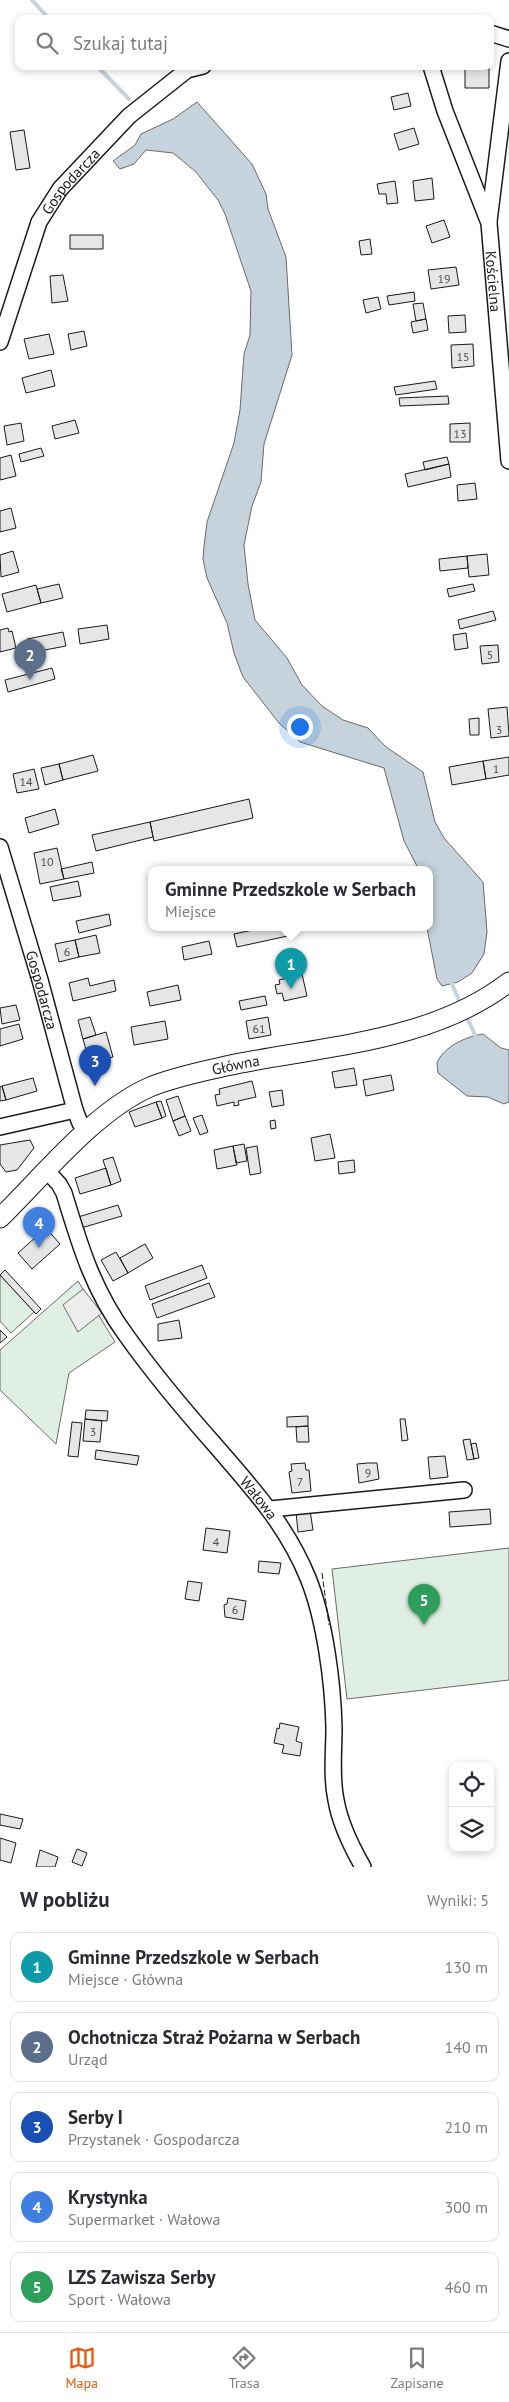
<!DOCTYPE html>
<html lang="pl">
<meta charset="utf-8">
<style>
:root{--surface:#fff;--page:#f7f7f7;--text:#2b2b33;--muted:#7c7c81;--line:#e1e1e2;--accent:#ea580c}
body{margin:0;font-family:"PT Sans",sans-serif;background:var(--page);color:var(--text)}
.controls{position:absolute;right:15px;bottom:15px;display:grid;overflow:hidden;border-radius:10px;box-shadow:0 2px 8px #0003}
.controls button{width:45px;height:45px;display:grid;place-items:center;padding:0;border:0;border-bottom:1px solid var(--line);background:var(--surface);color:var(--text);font:25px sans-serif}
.you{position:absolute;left:299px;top:726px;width:18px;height:18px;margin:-12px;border:4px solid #fff;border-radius:50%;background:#1a73e8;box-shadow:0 0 0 8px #1a73e833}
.badge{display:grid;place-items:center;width:32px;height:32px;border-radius:50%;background:var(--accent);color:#fff;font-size:16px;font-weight:700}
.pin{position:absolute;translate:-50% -41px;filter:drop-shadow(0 1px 2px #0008)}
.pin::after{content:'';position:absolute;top:26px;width:18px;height:15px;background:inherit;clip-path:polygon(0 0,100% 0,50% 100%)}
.popup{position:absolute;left:148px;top:866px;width:285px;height:65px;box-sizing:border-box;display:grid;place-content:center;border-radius:10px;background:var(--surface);filter:drop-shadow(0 1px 4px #0005);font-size:16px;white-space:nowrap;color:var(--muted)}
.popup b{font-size:19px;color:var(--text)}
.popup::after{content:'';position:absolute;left:50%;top:100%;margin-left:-10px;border:10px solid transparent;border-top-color:var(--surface)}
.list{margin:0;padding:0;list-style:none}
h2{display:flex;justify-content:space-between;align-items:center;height:65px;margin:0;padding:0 20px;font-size:21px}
h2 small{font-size:16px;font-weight:400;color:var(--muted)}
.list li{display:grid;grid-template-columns:32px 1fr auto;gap:15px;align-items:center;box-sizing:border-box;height:70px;margin:0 10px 10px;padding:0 10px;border:1px solid var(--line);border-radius:10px}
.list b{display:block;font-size:19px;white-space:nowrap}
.list p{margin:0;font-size:16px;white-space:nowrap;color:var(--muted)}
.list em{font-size:16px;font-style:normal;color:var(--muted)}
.icon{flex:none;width:28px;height:28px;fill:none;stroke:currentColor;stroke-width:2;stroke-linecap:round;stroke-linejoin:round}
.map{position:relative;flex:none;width:509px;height:1867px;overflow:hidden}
.search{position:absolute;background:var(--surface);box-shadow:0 2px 8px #0003;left:15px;right:15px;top:15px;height:55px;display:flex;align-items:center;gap:12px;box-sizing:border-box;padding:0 18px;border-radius:10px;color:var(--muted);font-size:19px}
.sheet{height:465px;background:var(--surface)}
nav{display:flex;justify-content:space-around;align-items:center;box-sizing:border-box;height:70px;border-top:1px solid var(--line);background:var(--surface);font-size:14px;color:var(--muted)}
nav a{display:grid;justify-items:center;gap:2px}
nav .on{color:var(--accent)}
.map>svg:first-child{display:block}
.green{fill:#e0efe3;stroke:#6a6a6a}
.parking{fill:#ededed;stroke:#6a6a6a}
.water{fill:#c6d2dc;stroke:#6a6a6a}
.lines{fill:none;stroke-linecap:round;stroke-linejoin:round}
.stream{stroke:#c6d2dc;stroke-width:4}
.building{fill:#e6e6e6;stroke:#1a1a1a}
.minor-casing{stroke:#1a1a1a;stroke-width:18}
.major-casing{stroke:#1a1a1a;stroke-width:21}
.minor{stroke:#fff;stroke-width:15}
.major{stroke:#fff;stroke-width:19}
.fence{stroke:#1a1a1a;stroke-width:1;stroke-dasharray:6 2.5;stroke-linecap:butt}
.labels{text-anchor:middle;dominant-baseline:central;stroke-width:4;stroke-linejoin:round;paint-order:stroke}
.number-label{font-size:12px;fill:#4d4d4d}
.street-label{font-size:15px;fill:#1a1a1a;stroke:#fff}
</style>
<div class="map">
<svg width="509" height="1867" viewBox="0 0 509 1867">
<rect width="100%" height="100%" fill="#fff"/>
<path class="green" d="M0 1275 34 1312 11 1333 0 1321Z
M78 1281 115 1342 69 1373 56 1444 0 1390V1350Z
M509 1548V1680L347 1699 332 1569Z"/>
<path class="parking" d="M83 1289 102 1313 78 1332 63 1305Z"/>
<path class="water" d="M197 102 252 164 266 194 268 209 286 257 292 355 264 444 261 482 252 506 244 545 248 584 255 620 287 658 302 685 322 706 343 720 368 728 386 747 423 772 435 822 444 838 483 882 487 932 484 954 472 973 458 982 442 986 437 979 427 928H430V870H419L404 841 384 768 300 742 279 723 243 677 234 653 227 623 207 578 203 559 204 546 207 522 234 443 240 410 244 354 250 335 251 291 225 214 218 200 196 172 173 153 146 150 134 164 120 169 113 161 135 145 141 134 173 119Z
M483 1034 501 1048 509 1050V1102L504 1104 488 1097 467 1096 438 1073 437 1063C443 1047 467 1036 483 1034Z"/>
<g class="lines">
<path class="stream" d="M32 0 49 19
M97 66 129 99
M452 984 461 1005
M465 1013 475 1035"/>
</g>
<path class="building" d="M465 66H489V88H465Z
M408 93 411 106 394 110 391 97Z
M414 128 419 144 399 150 394 134Z
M24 130 30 168 16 170 10 132Z
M432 178 434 199 415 201 413 181Z
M395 181 398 203 387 204 386 194H379L377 184Z
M444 220 450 237 432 243 426 226Z
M70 235H103V249H70Z
M370 239 372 254 361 255 359 241Z
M456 267 459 285 431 289 428 270Z
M63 275 68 301 52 303 50 276Z
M414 292 415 301 389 305 387 296Z
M378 297 381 309 366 313 363 300Z
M423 303 426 319 416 321 413 304Z
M465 315 466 332 449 333 448 316Z
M426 319 428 330 413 333 411 322Z
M84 331 87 346 71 350 68 334Z
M49 334 54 354 29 359 24 339Z
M473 344 474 366 452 368 451 345Z
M51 370 55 386 26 393 22 378Z
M435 381 437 389 396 395 394 387Z
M448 396 449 404 400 406 399 398Z
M75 420 79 433 55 439 52 426Z
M21 423 24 441 7 445 4 426Z
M470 423V442H450V424Z
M41 448 44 456 21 462 19 454Z
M11 455 16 476 0 480V458Z
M447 457 449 464 425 470 423 462Z
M449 464 451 477 408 487 405 474Z
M475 483 477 499 458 501 457 485Z
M11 508 16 528 0 532V511Z
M13 551 19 572 1 577 0 555Z
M487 554 489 575 469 577 467 556Z
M467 556 468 568 440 571 439 559Z
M59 584 63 598 41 603 37 589Z
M473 584 475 591 449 597 447 589Z
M36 585 41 603 7 612 2 594Z
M493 611 496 620 460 629 458 620Z
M107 625 109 639 80 644 78 629Z
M8 628 9 632 12 631 16 648 0 652V630Z
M63 632 66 646 29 653 27 639Z
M466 633 468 648 455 650 453 635Z
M498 645 499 662 482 664 480 646Z
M52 668 55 679 8 692 5 680Z
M507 707 509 736 491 738 488 709Z
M479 718V735H470L469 719Z
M93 755 98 771 63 780 59 764Z
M509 757V775L486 779 483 761Z
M483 761 486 779 452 785 449 767Z
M59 764 63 780 45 785 41 768Z
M34 769 39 789 17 793 13 774Z
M249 799 253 818 154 841 150 822Z
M55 809 59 824 29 833 25 818Z
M150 822 153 837 96 851 92 835Z
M57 848 64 879 40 884 34 853Z
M92 862 94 873 64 879 61 869Z
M78 881 81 896 53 901 50 887Z
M109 914 111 925 79 933 76 921Z
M262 928H295L297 934 237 947 234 934Z
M96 935 100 953 79 957 75 940Z
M75 940 79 957 59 962 55 944Z
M209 941 212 954 184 960 182 947Z
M302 974 307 996 284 1001 282 993 277 994 275 985 280 984 279 980Z
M88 978 90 986 114 980 116 991 73 1001 69 983Z
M178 985 181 1000 150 1006 147 992Z
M265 996 267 1005 241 1010 239 1001Z
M16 1005 20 1020 2 1024 0 1008Z
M90 1017 96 1035 83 1039 78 1020Z
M268 1017 271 1035 249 1039 246 1021Z
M165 1021 168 1039 134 1045 131 1027Z
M19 1024 23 1039 0 1046V1029Z
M106 1032 113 1057 90 1064 83 1039Z
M354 1068 357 1085 335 1088 332 1072Z
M391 1075 394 1090 366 1096 363 1080Z
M33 1078 37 1091 6 1100 2 1086Z
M252 1081 256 1097 238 1101 239 1105 234 1106V1102L217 1106 215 1095 220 1094 219 1089Z
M2 1086 6 1100 0 1101V1087Z
M282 1090 284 1105 272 1107 269 1092Z
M178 1096 185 1116 173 1121 166 1100Z
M161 1101 166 1116 162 1118 156 1102Z
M156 1102 162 1118 135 1127 129 1112Z
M202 1115 208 1132 200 1135 193 1118Z
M185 1116 191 1131 179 1136 173 1121Z
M275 1120 276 1128 271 1129 270 1121Z
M330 1134 335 1158 315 1161 311 1138Z
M30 1140 34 1148 17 1170 6 1172 0 1164V1145Z
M244 1144 247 1161 236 1163 233 1146Z
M233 1146 237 1165 217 1169 214 1150Z
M257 1146 261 1173 250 1175 246 1148Z
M113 1157 121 1181 111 1185 103 1160Z
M354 1160 355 1172 339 1174 338 1162Z
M106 1168 111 1185 80 1194 75 1178Z
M118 1205 122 1216 81 1228 78 1217Z
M46 1228 60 1244 32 1269 18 1253Z
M145 1244 153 1258 128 1273 120 1258Z
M116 1252 128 1273 113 1281 101 1260Z
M202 1265 207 1278 150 1300 145 1286Z
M5 1270 41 1309 36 1314 0 1275Z
M209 1283 215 1297 157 1318 152 1304Z
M179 1320 182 1338 158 1341V1324Z
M0 1330 7 1337 0 1343Z
M86 1410 108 1411 107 1421 85 1419Z
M308 1416V1426L287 1427V1417Z
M85 1419 102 1421 100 1442 83 1441Z
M400 1419H405L408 1440 402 1441Z
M72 1422 82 1423 78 1457 68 1456Z
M308 1426 309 1442H297L296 1427Z
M470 1439 474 1459 467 1460 463 1440Z
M476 1443 479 1458 474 1459 471 1444Z
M96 1450 139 1456 137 1465 95 1459Z
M445 1456 448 1477 430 1479 428 1457Z
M305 1463 306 1470H309L311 1491 292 1493 289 1472 292 1471 291 1464Z
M368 1463H377L379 1479 359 1483 357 1464Z
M490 1509 491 1524 450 1527 449 1512Z
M310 1510 313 1530 298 1532 296 1512Z
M206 1528 230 1531 227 1553 203 1550Z
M259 1561 281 1563 279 1574 258 1572Z
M188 1581 202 1583 199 1601 185 1599Z
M228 1598 246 1601 243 1620 225 1617 224 1605 227 1604Z
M280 1723 299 1727 296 1741 302 1743 300 1756 282 1753 284 1745 274 1743 277 1728 279 1729Z
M0 1814 23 1819 20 1829 0 1825Z
M0 1838 16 1843 11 1863 0 1860Z
M77 1849 87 1853 82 1866 72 1862Z
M40 1850 58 1857 55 1867H36Z"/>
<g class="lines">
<g class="minor-casing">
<g id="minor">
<path d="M490 33 509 39"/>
<path id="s1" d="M431 66 445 111 489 223 509 461"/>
<path d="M489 221 509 61"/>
<path id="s2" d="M0 342 39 222 60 189 129 116 187 70 203 66"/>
<path id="s3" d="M0 847 40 980 75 1110 80 1123 87 1131"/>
<path d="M0 1127 75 1110"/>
<path id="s4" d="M47 1171 59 1184 64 1193C80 1246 93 1290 126 1335 153 1373 184 1410 215 1445 252 1488 286 1524 308 1578 325 1620 333 1683 334 1728 334 1752 331 1777 336 1800 340 1824 351 1846 363 1867"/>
<path d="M270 1509 464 1490"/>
</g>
</g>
<g class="major-casing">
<g id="major">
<path id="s5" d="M0 1218C43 1176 95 1111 150 1087 174 1077 200 1072 226 1066 320 1046 430 1043 509 982"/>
</g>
</g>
<use href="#minor" class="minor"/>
<use href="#major" class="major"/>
<path class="fence" d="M322 1573 329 1625"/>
</g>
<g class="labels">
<g class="number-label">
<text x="444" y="278">19</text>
<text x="463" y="356">15</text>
<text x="460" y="433">13</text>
<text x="490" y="654">5</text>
<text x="499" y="729">3</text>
<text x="496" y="768">1</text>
<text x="26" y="781">14</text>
<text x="47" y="861">10</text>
<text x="67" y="951">6</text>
<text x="259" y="1028">61</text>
<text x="93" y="1431">3</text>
<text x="368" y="1472">9</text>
<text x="300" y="1481">7</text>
<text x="216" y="1541">4</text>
<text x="235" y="1609">6</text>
</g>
<g class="street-label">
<text stroke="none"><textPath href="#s2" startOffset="178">Gospodarcza</textPath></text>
<text stroke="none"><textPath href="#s1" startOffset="226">Kościelna</textPath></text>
<text stroke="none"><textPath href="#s3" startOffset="149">Gospodarcza</textPath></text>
<text stroke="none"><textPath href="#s5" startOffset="289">Główna</textPath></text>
<text stroke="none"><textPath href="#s4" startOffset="394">Wałowa</textPath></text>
</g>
</g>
</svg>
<div class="controls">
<button><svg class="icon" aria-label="locate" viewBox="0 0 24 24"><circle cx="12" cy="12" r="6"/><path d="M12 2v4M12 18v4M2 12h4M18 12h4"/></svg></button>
<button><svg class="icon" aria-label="layers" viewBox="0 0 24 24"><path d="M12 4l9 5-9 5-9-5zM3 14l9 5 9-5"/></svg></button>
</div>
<div class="you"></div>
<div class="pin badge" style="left:291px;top:989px;background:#0f9aa8">1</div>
<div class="popup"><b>Gminne Przedszkole w Serbach</b>Miejsce</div>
<div class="pin badge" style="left:30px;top:680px;background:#5c6f8a">2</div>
<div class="pin badge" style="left:95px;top:1086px;background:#1a4fb4">3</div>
<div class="pin badge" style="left:39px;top:1248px;background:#3f7fe0">4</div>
<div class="pin badge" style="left:424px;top:1625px;background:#2e9e5b">5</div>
<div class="search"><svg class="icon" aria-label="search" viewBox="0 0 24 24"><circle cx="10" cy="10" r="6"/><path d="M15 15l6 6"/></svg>Szukaj tutaj</div>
</div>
<section class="sheet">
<h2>W pobliżu<small>Wyniki: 5</small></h2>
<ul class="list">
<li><span class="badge" style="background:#0f9aa8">1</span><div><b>Gminne Przedszkole w Serbach</b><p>Miejsce · Główna</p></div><em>130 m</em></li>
<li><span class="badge" style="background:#5c6f8a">2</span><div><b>Ochotnicza Straż Pożarna w Serbach</b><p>Urząd</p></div><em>140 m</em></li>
<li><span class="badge" style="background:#1a4fb4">3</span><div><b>Serby I</b><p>Przystanek · Gospodarcza</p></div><em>210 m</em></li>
<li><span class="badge" style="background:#3f7fe0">4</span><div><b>Krystynka</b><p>Supermarket · Wałowa</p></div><em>300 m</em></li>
<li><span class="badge" style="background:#2e9e5b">5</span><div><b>LZS Zawisza Serby</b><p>Sport · Wałowa</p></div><em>460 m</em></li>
</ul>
</section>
<nav>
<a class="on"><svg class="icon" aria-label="map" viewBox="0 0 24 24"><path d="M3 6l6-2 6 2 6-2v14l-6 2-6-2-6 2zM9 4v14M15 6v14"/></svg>Mapa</a>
<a><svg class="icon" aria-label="directions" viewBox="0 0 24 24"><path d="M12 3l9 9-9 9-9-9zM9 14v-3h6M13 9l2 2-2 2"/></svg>Trasa</a>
<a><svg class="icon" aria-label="saved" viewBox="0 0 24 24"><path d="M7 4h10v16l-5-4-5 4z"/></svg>Zapisane</a>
</nav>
